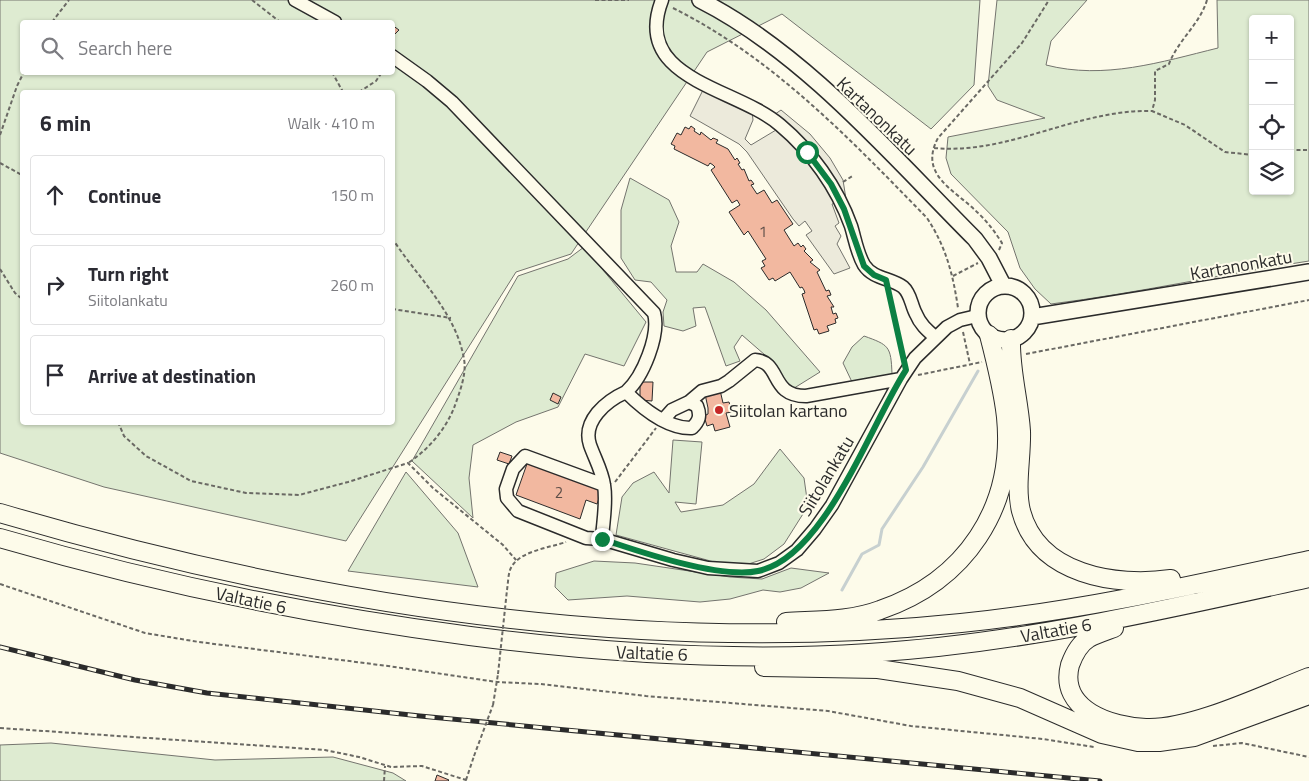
<!DOCTYPE html>
<meta charset="utf-8">
<style>
:root{--surface:#fff;--page:#f7f7f7;--text:#2b2b33;--muted:#7c7c81;--line:#e1e1e2}
body{margin:0;font-family:"Titillium Web",sans-serif;background:var(--page);color:var(--text)}
.controls{position:absolute;right:15px;top:15px;display:grid;overflow:hidden;border-radius:5px;box-shadow:0 1px 4px #0004}
.controls button{width:45px;height:45px;display:grid;place-items:center;padding:0;border:0;border-bottom:1px solid var(--line);background:var(--surface);color:var(--text);font:25px sans-serif}
.stop{position:absolute;width:15px;height:15px;margin:-11px;border:4px solid #0b8043;border-radius:50%;background:#fff}
.stop.end{background:#0b8043;border-color:#fff;box-shadow:0 1px 5px #0008}
.list{margin:0;padding:0;list-style:none}
h2{display:flex;justify-content:space-between;align-items:center;height:65px;margin:0;padding:0 20px;font-size:21px}
h2 small{font-size:16px;font-weight:400;color:var(--muted)}
.list li{display:grid;grid-template-columns:32px 1fr auto;gap:15px;align-items:center;box-sizing:border-box;height:80px;margin:0 10px 10px;padding:0 10px;border:1px solid var(--line);border-radius:5px}
.list b{display:block;font-size:19px;white-space:nowrap}
.list p{margin:0;font-size:16px;white-space:nowrap;color:var(--muted)}
.list em{font-size:16px;font-style:normal;color:var(--muted)}
.icon{flex:none;width:28px;height:28px;fill:none;stroke:currentColor;stroke-width:2;stroke-linecap:round;stroke-linejoin:round}
.map{position:relative;flex:none;width:1309px;height:781px;overflow:hidden}
.search{position:absolute;background:var(--surface);box-shadow:0 1px 4px #0004;left:20px;top:20px;width:375px;height:55px;display:flex;align-items:center;gap:12px;box-sizing:border-box;padding:0 18px;border-radius:5px;color:var(--muted);font-size:19px}
.panel{position:absolute;background:var(--surface);box-shadow:0 1px 4px #0004;left:20px;top:90px;width:375px;height:335px;border-radius:5px}
.map>svg:first-child{display:block}
.green{fill:#deebd1;stroke:#74746e;fill-rule:evenodd}
.parking{fill:#eceadb;stroke:#74746e}
.lines{fill:none;stroke-linecap:round;stroke-linejoin:round}
.stream{stroke:#c7d0d0;stroke-width:3}
.building{fill:#f2b8a0;stroke:#2b2b2b}
.minor-casing{stroke:#2b2b2b;stroke-width:15}
.major-casing{stroke:#2b2b2b;stroke-width:18}
.highway-casing{stroke:#2b2b2b;stroke-width:20}
.path{stroke:#6a6964;stroke-width:2;stroke-dasharray:4 2.5;stroke-linecap:butt}
.minor{stroke:#fdfbea;stroke-width:12}
.major{stroke:#fdfbea;stroke-width:15}
.highway{stroke:#fdfbea;stroke-width:18}
.rail-casing{stroke:#2b2b2b;stroke-width:5}
.rail{stroke:#fdfbea;stroke-width:3;stroke-dasharray:9;stroke-linecap:butt}
.path-bridge{stroke:#6a6964;stroke-width:2;stroke-dasharray:4 2.5;stroke-linecap:butt}
.route{stroke:#0b8043;stroke-width:6}
.poi-dot{fill:#c62828;stroke:#fdfbea;stroke-width:2}
.labels{text-anchor:middle;dominant-baseline:central;stroke-width:4;stroke-linejoin:round;paint-order:stroke}
.number-label{font-size:15px;fill:#5d4e48}
.street-label{font-size:18px;fill:#2b2b2b;stroke:#fdfbea}
.poi-label{font-size:18px;fill:#2b2b2b;stroke:#fdfbea;text-anchor:start}
</style>
<div class="map">
<svg width="1309" height="781" viewBox="0 0 1309 781">
<rect width="100%" height="100%" fill="#fdfbea"/>
<path class="green" d="M0 0H980L974 85 931 129 782 14 707 52 571 254 516 272 346 541 104 487 0 453ZM22 22H392V72H22ZM22 92H392V422H22Z
M997 0H1087L1051 41 1046 65C1104 80 1161 62 1218 48L1217 0H1309V261C1223 274 1138 293 1051 304L1035 289 1020 268 1008 232 951 174 946 158 948 137 1045 118 997 100 988 86ZM1253 19H1290V191H1253Z
M630 178 669 200 679 222 671 246 676 272H697L703 264 734 282 766 310 820 372 791 390 773 362 742 335 734 347 740 361 726 366 705 307 693 308 696 326 683 331 664 326 663 312 667 300 651 282 635 280 621 258V210Z
M584 247 646 322 624 366 585 354 558 407 516 422 473 445 469 478 473 518 412 461 518 276 568 259Z
M864 336C889 345 891 346 892 374L852 382 843 363 852 347Z
M673 440 702 442 696 504 675 502 681 512 723 505 754 484 780 449 804 478 808 506 784 544 764 559 736 568 616 535 622 497 633 483 654 472 669 493Z
M406 472 458 533 478 587 348 571Z
M594 561 635 563 730 577 762 579 791 568 829 573 801 588 780 592 763 590 730 599 700 602 627 596 568 600 555 587 556 573Z
M51 743 215 760 333 757 393 773 406 781H0V745Z"/>
<path class="parking" d="M704 88 752 111 753 120 745 139 751 145 776 130 768 119 781 110 810 134 830 158 843 180 846 199 832 204 839 223 835 226 841 236 837 244 850 268 834 274 806 235 812 231 805 221 799 226 793 219 747 152 739 144 690 116Z"/>
<g class="lines">
<path class="stream" d="M842 590 862 554 879 545 882 529 923 467 978 371"/>
</g>
<path class="building" d="M392 25 399 30 392 37Z
M691 126 695 129 694 131 700 135 701 132 711 140 713 138 718 140 716 143 728 149 735 160 737 158 740 163 738 164 742 170 744 169 749 181 751 180 754 184 751 185 757 194 764 190 772 203 777 200 793 224 784 230 794 246 798 243 801 247 803 245 806 249 804 251 813 260 810 262 820 270 817 272 826 291 829 290 831 295 827 296 834 307H831L833 314 836 313 838 318 835 319 836 323 827 326 829 331 819 334 817 329 814 330 802 294 805 293 804 290 802 287 800 288 790 272 775 281 773 278 769 280 761 268 765 266 762 261 766 259 748 231 744 235 729 212 740 205 737 200 732 203 711 170 715 167 713 165 710 163 708 166 674 149 675 146 671 144 677 133 681 135 685 127 689 129Z
M640 382H653L652 401 640 400Z
M720 390 723 403 729 402 732 412 726 413 730 427 715 431 713 424 707 426 704 416 708 414V408L705 394Z
M553 393 561 397 558 404 550 400Z
M500 452 512 456 509 464 497 460Z
M528 461 603 488 597 504 586 500 580 519 516 495Z
M437 775 449 780 448 781H435Z"/>
<g class="lines">
<g class="minor-casing">
<path id="minor" d="M295 0 335 22
M662 0C631 80 736 87 780 125 811 151 837 187 851 226 855 239 857 253 864 265 873 279 891 278 903 287 911 294 911 305 916 314 920 324 927 330 935 337
M392 56 427 81 452 102 654 313C660 335 643 377 626 392 642 408 668 429 692 428 699 421 701 416 697 406L689 402 672 410 664 419
M689 402 702 391 721 386 729 381 755 360C782 362 769 396 806 396L901 379
M604 485 525 456 513 469 506 489 507 498 518 511 586 538 602 539 673 560 708 568 758 571 779 563 797 550 815 529 832 505 901 379 915 358 947 327 960 320 977 316
M602 539C603 521 607 503 604 485 602 471 595 459 590 445 582 421 606 401 626 392"/>
</g>
<g class="major-casing">
<path id="major" d="M700 0C805 53 893 157 975 239L989 258 1003 285
M978 313a27 27 0 1 1 54 0a27 27 0 1 1-54 0Z
M1032 317 1309 272"/>
</g>
<g class="highway-casing">
<path id="highway" d="M1011 339C1010 370 1019 400 1021 431 1022 456 1015 486 1021 511 1038 575 1116 587 1171 579
M0 513C309 604 639 657 961 623 1079 611 1194 585 1309 560
M0 538C154 583 311 615 470 636 602 653 736 662 869 653 1018 644 1163 610 1309 578
M786 622C816 620 851 621 880 610 965 581 1015 508 1006 417 1003 390 996 362 989 335
M1114 628C1106 631 1097 634 1089 638 1079 644 1074 654 1070 665 1058 710 1112 727 1146 728 1191 730 1265 694 1309 677
M764 667 878 669 958 681 1020 698 1102 734 1138 742H1159L1194 737 1309 695"/>
</g>
<path class="path" d="M252 0 280 22
M595 0H629
M1207 0C1200 24 1178 40 1169 64L1155 71V100L1152 111 1185 125 1225 152 1253 155
M673 8C773 58 849 138 927 218 946 247 953 274 958 308
M52 22 69 0
M332 72 343 92
M359 92 376 81 382 72
M0 135 17 86 24 72
M934 148C1010 155 1077 109 1152 111
M1290 150H1309
M0 163 22 175
M843 182 854 175
M392 238C417 277 456 312 464 359 467 374 459 394 454 408 445 430 428 450 408 463
M999 250 1002 243C995 232 987 221 977 212 955 190 918 175 938 138L1022 43 1049 0
M0 269 15 293 22 299
M953 276 978 263
M888 292 903 356
M392 309 451 318
M963 332 970 364
M1026 354 1309 300
M918 375 982 362
M118 422 124 436 146 456 191 481 246 493 299 495 348 482 408 463 433 488 503 545 516 560
M615 482 656 428
M0 584 145 633 199 642 388 666 497 682 540 684 646 696 828 711 911 726 1043 739 1094 747
M507 590C508 584 508 576 510 570 517 551 549 548 566 542
M493 705 498 674
M0 728 325 750 359 757 391 767 422 766 469 781
M1213 746 1242 743 1309 757
M466 780 474 756
M384 781 385 766"/>
<use href="#minor" class="minor"/>
<use href="#major" class="major"/>
<use href="#highway" class="highway"/>
<g class="rail-casing">
<path id="rail" d="M0 647 135 680 207 693 420 716 1100 781"/>
</g>
<use href="#rail" class="rail"/>
<path class="path-bridge" d="M498 674 507 590
M474 756 493 705"/>
</g>
<g class="lines">
<path class="route" d="M602 539C640 552 720 579 758 571 825 558 871 423 906 370L886 280 874 275 864 266 844 209 831 184 807 152"/>
</g>
<circle class="poi-dot" cx="719" cy="410" r="5"/>
<g class="labels">
<g class="number-label">
<text x="763" y="231">1</text>
<text x="559" y="492">2</text>
</g>
<g class="street-label">
<text transform="translate(877 116) rotate(44)">Kartanonkatu</text>
<text transform="translate(1241 265) rotate(-10)">Kartanonkatu</text>
<text transform="translate(826 476) rotate(-59)">Siitolankatu</text>
<text transform="translate(251 600) rotate(12)">Valtatie 6</text>
<text transform="translate(1056 630) rotate(-10)">Valtatie 6</text>
<text transform="translate(652 653) rotate(2)">Valtatie 6</text>
</g>
<g class="poi-label">
<text x="729" y="410">Siitolan kartano</text>
</g>
</g>
</svg>
<div class="controls">
<button>+</button>
<button>−</button>
<button><svg class="icon" aria-label="locate" viewBox="0 0 24 24"><circle cx="12" cy="12" r="6"/><path d="M12 2v4M12 18v4M2 12h4M18 12h4"/></svg></button>
<button><svg class="icon" aria-label="layers" viewBox="0 0 24 24"><path d="M12 4l9 5-9 5-9-5zM3 14l9 5 9-5"/></svg></button>
</div>
<div class="stop" style="left:807px;top:152px"></div>
<div class="stop end" style="left:602px;top:539px"></div>
<div class="search"><svg class="icon" aria-label="search" viewBox="0 0 24 24"><circle cx="10" cy="10" r="6"/><path d="M15 15l6 6"/></svg>Search here</div>
<section class="panel">
<h2>6 min<small>Walk · 410 m</small></h2>
<ul class="list">
<li><svg class="icon" aria-label="ahead" viewBox="0 0 24 24"><path d="M12 20V5M6 11l6-6 6 6"/></svg><div><b>Continue</b></div><em>150 m</em></li>
<li><svg class="icon" aria-label="right" viewBox="0 0 24 24"><path d="M7 20v-9h11M14 6l5 5-5 5"/></svg><div><b>Turn right</b><p>Siitolankatu</p></div><em>260 m</em></li>
<li><svg class="icon" aria-label="arrive" viewBox="0 0 24 24"><path d="M6 21V4h12l-3 4 3 4H6"/></svg><div><b>Arrive at destination</b></div></li>
</ul>
</section>
</div>
